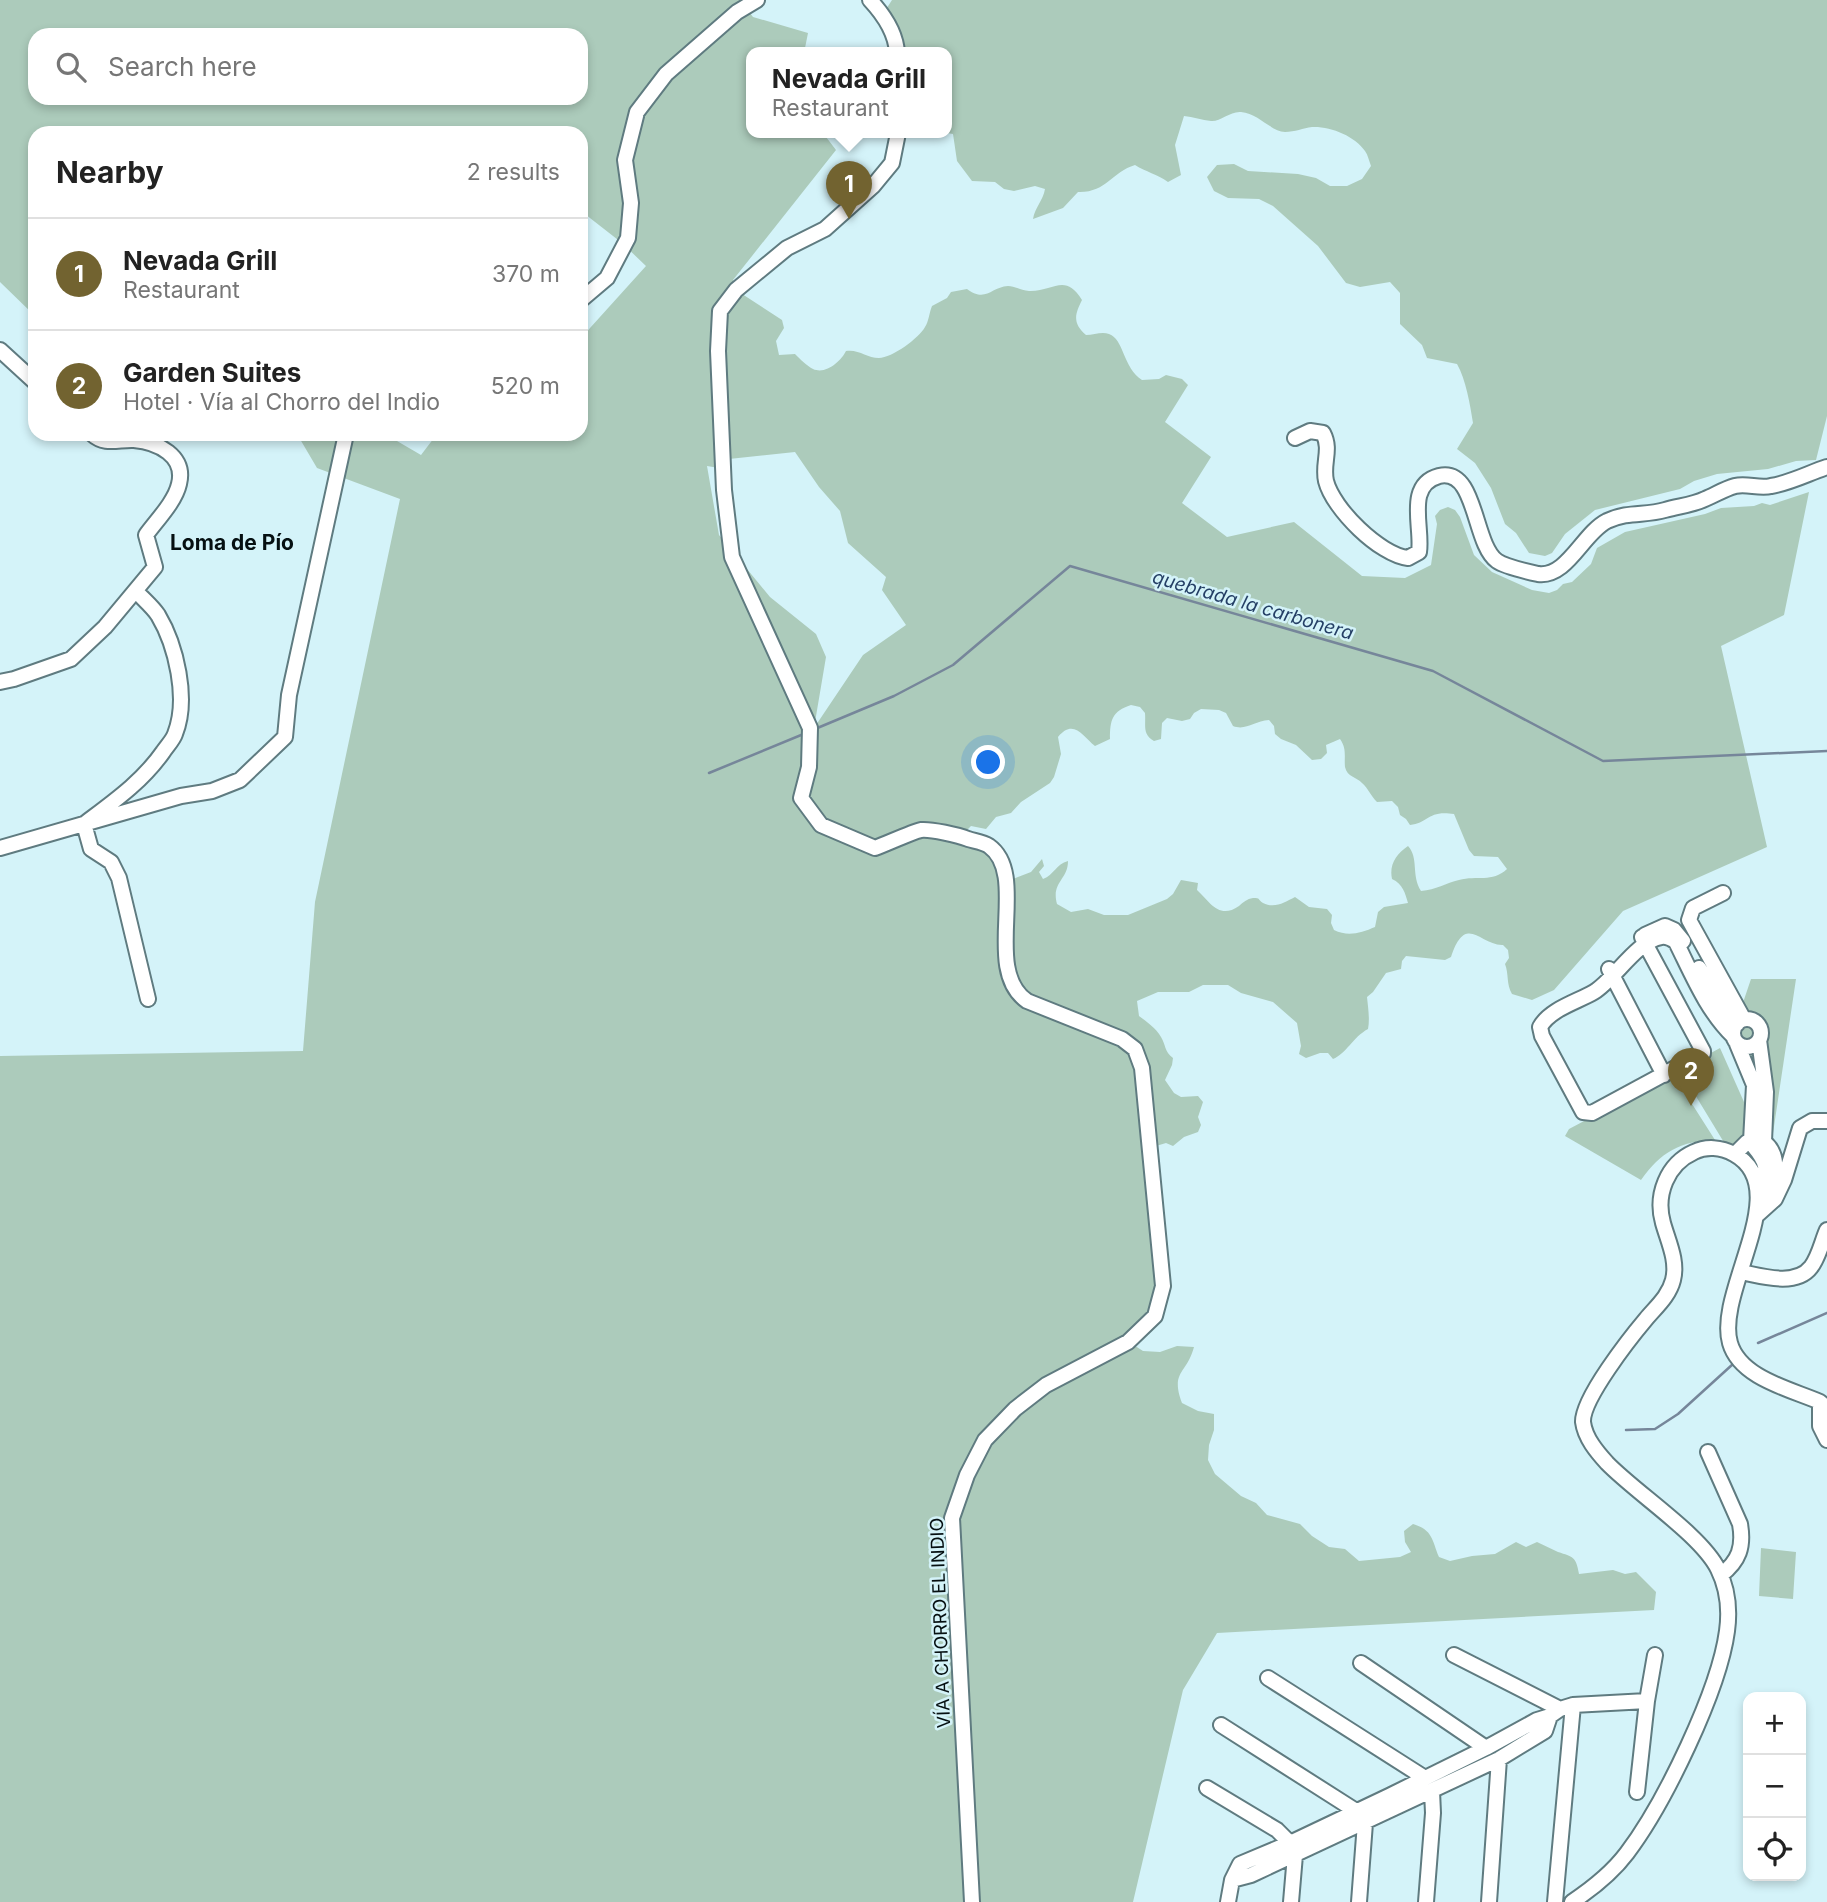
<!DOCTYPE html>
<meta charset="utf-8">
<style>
:root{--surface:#fff;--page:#f6f6f6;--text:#222;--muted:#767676;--line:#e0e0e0;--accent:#726330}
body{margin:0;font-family:Inter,sans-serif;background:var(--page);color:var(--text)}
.controls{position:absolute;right:21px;bottom:21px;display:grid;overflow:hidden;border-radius:14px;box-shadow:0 4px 10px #0003}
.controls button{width:63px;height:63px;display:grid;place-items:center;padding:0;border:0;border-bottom:2px solid var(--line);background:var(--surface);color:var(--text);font:35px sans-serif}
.you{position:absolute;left:989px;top:763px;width:24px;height:24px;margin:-18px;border:5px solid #fff;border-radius:50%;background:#1a73e8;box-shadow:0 0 0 10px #1a73e833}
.badge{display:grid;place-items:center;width:46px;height:46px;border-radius:50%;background:var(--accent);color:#fff;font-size:23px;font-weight:700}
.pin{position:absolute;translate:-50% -58px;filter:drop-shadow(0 2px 4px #0008)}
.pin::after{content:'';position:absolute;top:37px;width:24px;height:21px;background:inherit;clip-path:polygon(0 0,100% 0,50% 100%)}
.popup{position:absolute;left:746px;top:47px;width:206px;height:91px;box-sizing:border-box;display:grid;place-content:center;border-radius:14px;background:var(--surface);filter:drop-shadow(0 2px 5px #0005);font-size:23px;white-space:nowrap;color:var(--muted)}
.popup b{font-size:26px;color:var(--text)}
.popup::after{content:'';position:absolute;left:50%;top:100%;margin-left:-14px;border:14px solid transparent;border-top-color:var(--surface)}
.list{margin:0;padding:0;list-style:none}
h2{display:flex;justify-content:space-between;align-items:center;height:91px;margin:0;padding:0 28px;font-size:30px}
h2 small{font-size:23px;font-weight:400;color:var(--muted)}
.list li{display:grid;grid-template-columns:46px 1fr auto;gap:21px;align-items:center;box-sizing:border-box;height:112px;padding:0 28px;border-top:2px solid var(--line)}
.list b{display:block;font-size:26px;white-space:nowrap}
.list p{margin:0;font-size:23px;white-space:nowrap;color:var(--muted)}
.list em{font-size:23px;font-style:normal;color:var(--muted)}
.icon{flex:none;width:38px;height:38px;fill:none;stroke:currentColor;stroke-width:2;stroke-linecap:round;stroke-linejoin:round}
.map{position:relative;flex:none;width:1827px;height:1902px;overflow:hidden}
.search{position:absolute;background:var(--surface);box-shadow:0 4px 10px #0003;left:28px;top:28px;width:560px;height:77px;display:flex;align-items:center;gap:18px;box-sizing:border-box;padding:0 24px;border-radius:21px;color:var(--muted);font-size:26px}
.panel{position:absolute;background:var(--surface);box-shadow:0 4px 10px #0003;left:28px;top:126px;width:560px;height:315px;border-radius:21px}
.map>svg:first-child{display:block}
.green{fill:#accbbb;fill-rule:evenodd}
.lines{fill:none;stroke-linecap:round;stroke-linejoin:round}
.stream{stroke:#76869a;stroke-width:2.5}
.minor-casing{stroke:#5f7b80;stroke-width:18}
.minor{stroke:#fff;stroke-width:14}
.labels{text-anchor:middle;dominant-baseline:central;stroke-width:5;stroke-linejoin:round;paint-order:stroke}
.street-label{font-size:18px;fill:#061012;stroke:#d4f3f9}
.water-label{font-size:19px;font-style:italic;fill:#243f65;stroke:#d4f3f9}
.quarter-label{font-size:21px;font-weight:bold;fill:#061012;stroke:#d4f3f9}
</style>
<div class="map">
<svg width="1827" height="1902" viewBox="0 0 1827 1902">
<rect width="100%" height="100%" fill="#d4f3f9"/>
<path class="green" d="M0 0H740L753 17 808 33 804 53H751V133H823L836 150 733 280 736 290 782 320 784 328 776 341 779 355 795 354C800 359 807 366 813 369 826 375 841 361 846 351 859 349 867 358 879 358 892 358 919 338 925 327 929 321 929 313 932 306L947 298 951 292 967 289C986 303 991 287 1008 286 1015 286 1022 291 1029 291 1053 292 1065 272 1082 300 1075 314 1072 323 1086 335 1094 335 1102 331 1109 334 1124 339 1123 368 1142 380L1159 379 1166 375 1182 379 1188 385 1165 422 1211 457 1182 503 1227 537 1294 522 1362 576 1405 578 1431 565 1437 524 1435 516 1440 510 1448 507 1455 510 1460 517 1474 555 1492 572 1532 590 1549 593 1557 590 1563 584 1572 582 1591 564 1597 548 1625 532 1705 514 1721 508 1754 506 1762 503 1770 505 1809 492 1784 615 1721 646 1767 847 1623 911 1554 990 1532 1000 1512 994C1506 984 1509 974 1505 964L1509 958 1508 950 1503 945C1480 946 1466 912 1451 957L1445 960 1406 956 1402 961 1401 969 1386 973 1373 992 1367 997C1368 1007 1370 1019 1368 1029 1353 1037 1346 1054 1333 1059L1328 1053H1320L1306 1058 1299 1054 1301 1046 1297 1023 1273 1002 1241 993 1228 985H1203L1189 992H1158L1137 1001 1139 1016C1147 1022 1156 1028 1161 1037 1166 1045 1164 1051 1173 1058L1172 1065 1165 1080 1174 1093 1181 1097 1198 1096 1203 1102 1198 1117 1201 1125 1198 1132 1184 1137 1173 1146 1166 1143 1156 1146 1163 1286 1155 1316 1129 1342 1143 1351 1160 1352 1177 1346 1194 1347C1187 1374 1170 1371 1182 1403L1198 1411 1214 1414V1430L1209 1445 1208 1460 1215 1474 1241 1496 1256 1503 1267 1515 1300 1524 1312 1536 1329 1547 1345 1549 1359 1561 1400 1557 1411 1552 1405 1542 1404 1531 1413 1524C1433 1530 1432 1540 1439 1557L1450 1561 1472 1556 1495 1554 1516 1542 1526 1547 1537 1542C1544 1545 1551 1549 1558 1552 1573 1557 1576 1556 1579 1574L1613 1570 1625 1574 1636 1572 1656 1592 1654 1610 1217 1633 1183 1690 1133 1902H0V1056L303 1051 315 902 400 499 317 468 297 434H385L421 455 437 434H581V338L646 266 622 243 581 211V133H35V316L0 282ZM35 35H581V98H35ZM795 452 819 487 840 511 848 543 886 577 882 590 906 625 863 655 814 728 826 657 816 634 770 597 719 535 707 466 725 469 729 459ZM1131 705 1140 707 1145 713C1146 726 1142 734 1154 741L1161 739 1162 723 1167 718 1182 721 1190 719 1194 713 1201 709 1219 710 1226 713 1233 726C1246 731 1254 721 1269 720L1274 726 1275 734 1281 739 1296 745 1312 760 1321 759 1327 753 1326 745 1340 739C1347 749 1344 756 1345 767 1347 777 1357 777 1362 783 1368 788 1371 796 1377 802L1392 801 1398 807 1400 815 1406 819 1410 825C1429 823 1427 810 1454 814L1469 850 1474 856 1498 857 1507 869C1492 883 1477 875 1459 880 1446 883 1436 890 1421 891 1411 875 1419 858 1408 846 1396 854 1389 865 1392 879 1403 884 1405 893 1408 903L1384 907 1378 912 1375 927C1361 933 1348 937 1334 930L1331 923 1332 915 1327 909 1309 907 1295 897C1285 902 1275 909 1263 903 1257 899 1261 898 1253 898 1247 899 1243 902 1239 906 1219 920 1210 902 1197 890L1198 883 1181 880 1173 894 1167 899 1128 915H1104L1088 909 1071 912 1057 904C1051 882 1068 880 1068 861 1056 864 1054 875 1043 879L1039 872 1044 866 1042 859 1031 872 1008 881 988 846 961 836 971 826 986 829 996 817 1011 813 1021 802 1050 783 1054 777 1061 754 1058 737C1074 718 1083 737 1095 746L1110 739C1110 720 1112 711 1131 705Z
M892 0H1827V416L1816 460 1796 461 1768 469 1717 474 1694 481 1680 489 1595 510 1565 534 1552 553 1545 556 1529 553 1516 533 1505 524 1491 488 1475 463 1457 449 1473 423C1470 404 1466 380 1457 364L1427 358 1422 345 1400 324V293L1390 282 1360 287 1346 283 1318 246 1273 206 1259 199 1228 198 1214 191 1207 177 1217 165 1234 164 1248 171 1298 174 1316 178 1330 186H1347L1362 179 1371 166C1369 161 1368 155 1365 151 1355 136 1330 126 1312 127 1303 128 1295 132 1285 132 1270 131 1258 113 1241 112 1230 111 1220 122 1211 121 1202 120 1193 117 1184 116L1175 145 1181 175 1168 182C1157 174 1146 172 1135 165 1112 172 1106 193 1078 192L1063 208 1033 219C1035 207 1043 201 1045 189L1035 186 1014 191 1004 189 995 182 972 181 957 161 953 134 947 133V53H897L883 14Z
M1751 979H1796L1766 1180 1762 1120 1729 1044Z
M1720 1048 1752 1120 1748 1161 1728 1149 1680 1070Z
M1673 1074 1715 1140C1680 1141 1661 1152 1641 1180L1565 1136 1569 1129Z
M1761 1548 1796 1552 1793 1599 1759 1596Z"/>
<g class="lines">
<path class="stream" d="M815 729 894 696 953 665 1070 566 1433 671 1603 761 1827 751
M709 773 806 733
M1758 1343 1827 1313
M1626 1430 1655 1429 1678 1414 1733 1364"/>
<g class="minor-casing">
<path id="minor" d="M870 0C883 14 896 33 897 53
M898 133 892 163 873 186 825 229 787 248 736 290 720 311 718 351 724 490 732 557 810 728 809 767 801 798 821 825 875 848C886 844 912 832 921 830 931 829 958 835 968 839 974 841 983 842 989 846 1030 875 981 969 1027 1001L1122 1039 1135 1049 1142 1068 1163 1286 1155 1316 1128 1342 1046 1385 1015 1409 985 1440 967 1475 952 1518 972 1902
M581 300 607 278 628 238 631 203 625 160 637 112 666 74 737 12 757 0
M0 350 35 382
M1295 438 1310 431 1323 433C1332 450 1322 463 1326 481 1333 509 1380 555 1408 558L1419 552C1423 528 1405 485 1439 476 1477 467 1473 544 1497 561 1504 566 1529 572 1538 574 1567 578 1583 533 1607 521 1629 511 1645 516 1665 510 1678 506 1693 505 1705 499 1715 495 1724 489 1735 486 1747 483 1759 489 1771 486 1790 483 1809 473 1827 467
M136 591C143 599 152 606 158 615 176 645 189 699 175 734 173 740 167 746 163 752 142 782 113 802 84 824L91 849 111 862 119 878 148 999
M0 682 14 679 71 659 105 627 155 567 146 535C156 521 175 502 179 484 186 456 158 442 134 440 119 439 105 446 92 434
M0 848 181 796 212 791 240 780 285 737 289 695 346 434
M1723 893 1693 908 1689 920 1742 1016
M1645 935 1665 926 1674 930 1683 941
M1642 937 1646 945 1703 1051V1053L1592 1113 1583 1112 1542 1036 1540 1027C1550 1009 1577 1002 1594 992 1614 980 1637 941 1661 937 1667 936 1672 939 1676 942 1692 974 1707 1011 1733 1036
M1699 968 1737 1024
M1609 969 1664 1075
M1733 1033a14 14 0 1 1 28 0a14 14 0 1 1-28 0Z
M1759 1040 1766 1092 1764 1142
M1737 1044 1754 1085 1751 1141
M1749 1141C1759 1152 1774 1170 1760 1183
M1735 1154 1747 1142 1760 1139C1780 1151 1778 1176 1768 1194
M1756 1216 1775 1199 1784 1180 1800 1128 1812 1121H1827
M1741 1272C1761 1276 1796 1287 1811 1267 1819 1257 1822 1241 1827 1230
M1820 1402V1426L1827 1440
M1708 1452 1740 1524C1744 1547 1739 1561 1721 1575
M1454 1655 1560 1709
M1361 1663 1486 1748
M1268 1678 1425 1778
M1647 1701 1655 1655
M1221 1725 1356 1811
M1207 1788 1277 1830 1290 1843
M1232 1880 1251 1875 1499 1759 1545 1731 1550 1716
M1228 1902 1232 1880 1240 1864 1290 1843 1389 1796 1486 1748 1537 1720 1550 1716 1560 1709 1573 1705 1647 1701 1637 1792
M1291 1902 1295 1855
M1359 1902 1365 1823
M1426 1902 1433 1813 1432 1791
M1489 1902 1499 1759
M1555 1902 1573 1705
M1572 1902C1593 1888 1612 1873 1627 1853 1664 1804 1719 1691 1727 1631 1730 1609 1728 1589 1718 1569 1701 1535 1636 1493 1607 1463 1597 1452 1585 1438 1583 1422 1582 1399 1630 1338 1646 1319 1656 1307 1669 1296 1673 1280 1678 1261 1668 1241 1663 1223 1655 1195 1667 1164 1694 1152 1706 1146 1721 1147 1734 1154 1796 1188 1715 1291 1730 1343 1740 1378 1790 1389 1820 1402L1827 1408"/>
</g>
<use href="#minor" class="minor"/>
</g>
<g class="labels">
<g class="street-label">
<text transform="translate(940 1623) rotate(-92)">VÍA A CHORRO EL INDIO</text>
</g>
<g class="water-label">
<text transform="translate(1253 605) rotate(16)">quebrada la carbonera</text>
</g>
<g class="quarter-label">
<text x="232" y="542">Loma de Pío</text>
</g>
</g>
</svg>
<div class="controls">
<button>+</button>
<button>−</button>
<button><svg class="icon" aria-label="locate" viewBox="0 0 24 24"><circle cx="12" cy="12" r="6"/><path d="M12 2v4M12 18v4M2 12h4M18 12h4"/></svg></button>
</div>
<div class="you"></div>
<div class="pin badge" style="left:849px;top:219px">1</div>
<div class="popup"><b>Nevada Grill</b>Restaurant</div>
<div class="pin badge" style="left:1691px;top:1106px">2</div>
<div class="search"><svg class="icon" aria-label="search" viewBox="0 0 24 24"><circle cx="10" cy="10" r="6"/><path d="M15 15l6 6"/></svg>Search here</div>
<section class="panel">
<h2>Nearby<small>2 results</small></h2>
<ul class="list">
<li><span class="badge">1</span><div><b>Nevada Grill</b><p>Restaurant</p></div><em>370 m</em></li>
<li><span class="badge">2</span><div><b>Garden Suites</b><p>Hotel · Vía al Chorro del Indio</p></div><em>520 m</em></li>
</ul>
</section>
</div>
